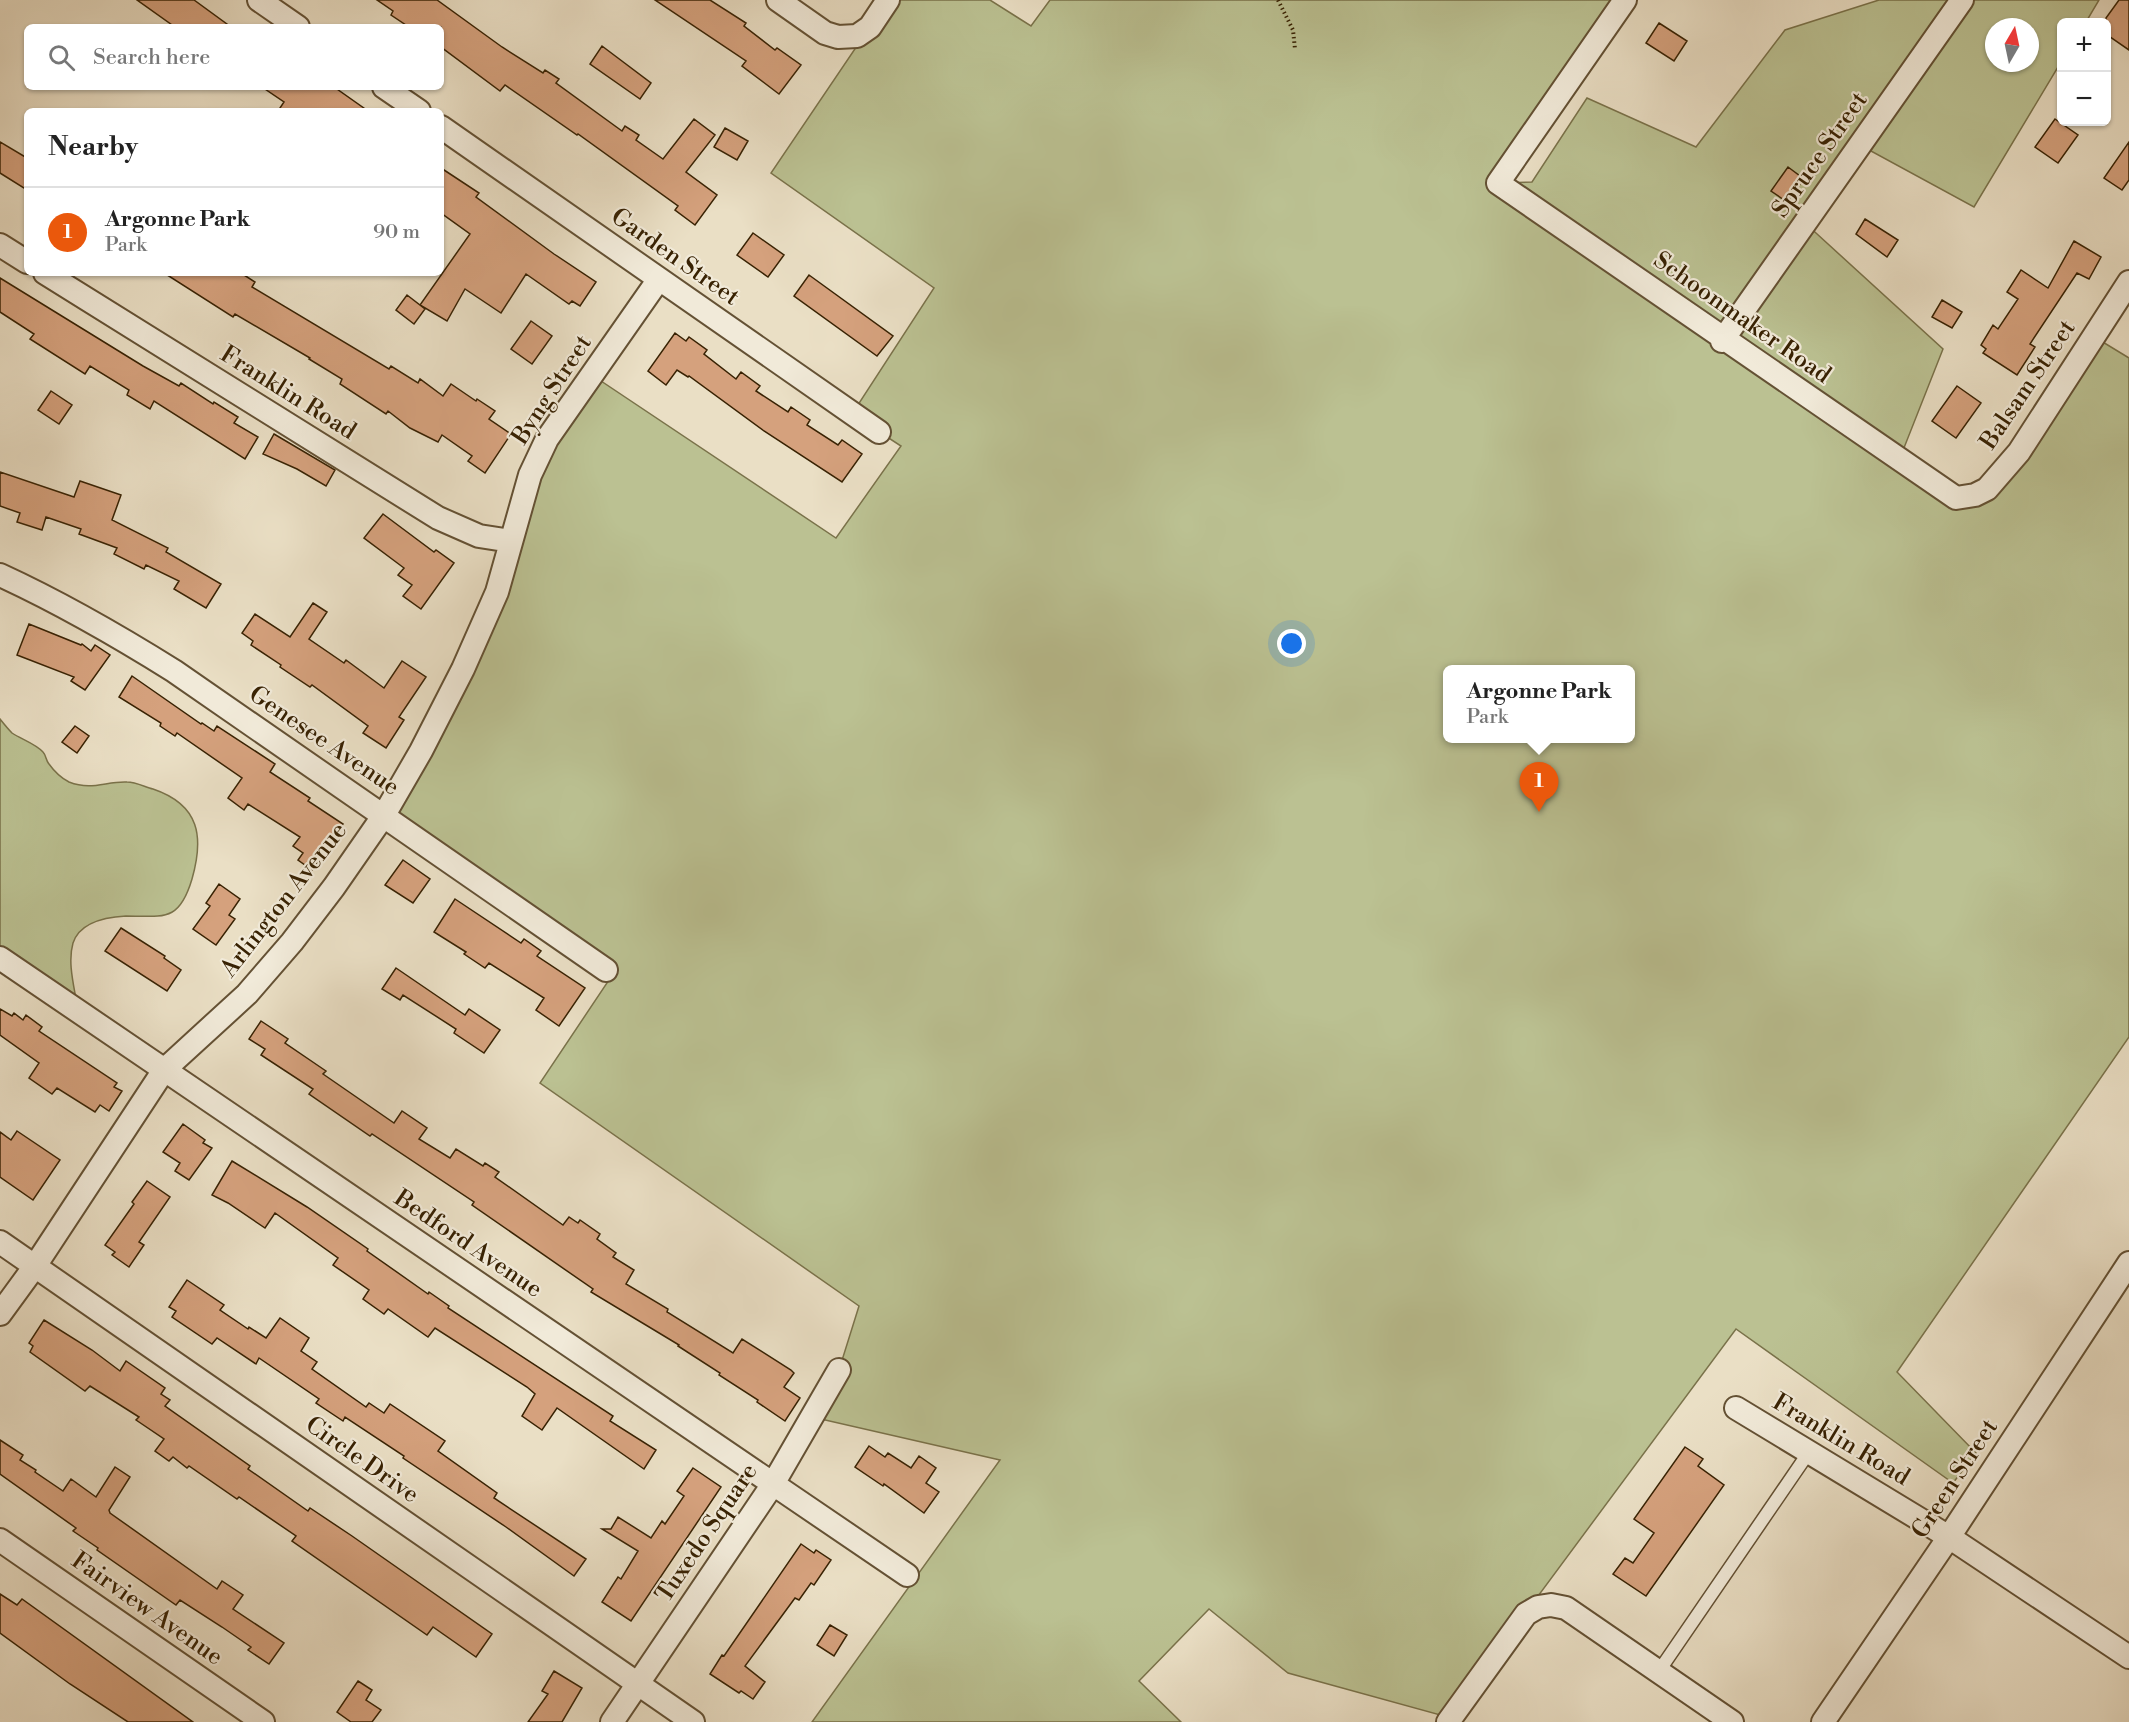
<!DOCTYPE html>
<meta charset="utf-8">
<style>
:root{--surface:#fff;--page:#f6f6f6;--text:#222;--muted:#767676;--line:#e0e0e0;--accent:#ea580c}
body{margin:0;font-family:"Libre Bodoni",serif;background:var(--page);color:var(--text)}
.controls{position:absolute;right:18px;top:18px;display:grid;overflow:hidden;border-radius:9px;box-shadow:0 2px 4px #0004}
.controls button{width:54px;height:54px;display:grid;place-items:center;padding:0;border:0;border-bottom:2px solid var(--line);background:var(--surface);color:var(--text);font:30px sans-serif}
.compass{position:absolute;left:1985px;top:18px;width:54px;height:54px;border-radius:50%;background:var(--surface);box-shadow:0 2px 4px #0004;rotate:9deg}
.you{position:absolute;left:1292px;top:644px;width:21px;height:21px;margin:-15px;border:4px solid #fff;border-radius:50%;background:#1a73e8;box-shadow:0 0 0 9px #1a73e833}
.badge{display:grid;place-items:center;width:39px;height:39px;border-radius:50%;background:var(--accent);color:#fff;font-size:20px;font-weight:700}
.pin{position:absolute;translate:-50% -50px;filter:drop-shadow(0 2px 3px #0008)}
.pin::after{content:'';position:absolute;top:32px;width:21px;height:18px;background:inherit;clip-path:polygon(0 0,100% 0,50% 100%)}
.popup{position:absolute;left:1443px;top:665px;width:192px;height:78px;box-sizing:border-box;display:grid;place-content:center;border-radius:9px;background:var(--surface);filter:drop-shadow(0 2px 4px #0005);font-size:20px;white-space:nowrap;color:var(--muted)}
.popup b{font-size:22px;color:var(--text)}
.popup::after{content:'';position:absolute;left:50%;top:100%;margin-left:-12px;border:12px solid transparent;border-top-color:var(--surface)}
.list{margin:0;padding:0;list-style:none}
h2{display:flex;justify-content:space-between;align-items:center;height:78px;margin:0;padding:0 24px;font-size:26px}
h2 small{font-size:20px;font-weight:400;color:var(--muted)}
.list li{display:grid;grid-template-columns:39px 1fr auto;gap:18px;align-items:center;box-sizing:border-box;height:90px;padding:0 24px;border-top:2px solid var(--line)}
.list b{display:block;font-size:22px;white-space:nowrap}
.list p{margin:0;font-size:20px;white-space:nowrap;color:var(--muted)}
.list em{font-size:20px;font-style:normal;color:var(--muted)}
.icon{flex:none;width:33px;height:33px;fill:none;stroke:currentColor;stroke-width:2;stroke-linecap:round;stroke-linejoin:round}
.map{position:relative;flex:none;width:2129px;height:1722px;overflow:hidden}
.search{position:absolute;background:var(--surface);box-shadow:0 2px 4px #0004;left:24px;top:24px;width:420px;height:66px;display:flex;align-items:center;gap:15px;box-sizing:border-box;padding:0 21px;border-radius:9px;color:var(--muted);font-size:22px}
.panel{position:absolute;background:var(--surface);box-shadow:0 2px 4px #0004;left:24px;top:108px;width:420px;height:168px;border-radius:9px}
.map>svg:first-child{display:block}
.green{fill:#bbc192;stroke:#7a724a;stroke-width:1.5;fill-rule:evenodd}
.building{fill:#d5a17d;stroke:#382203;stroke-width:1.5}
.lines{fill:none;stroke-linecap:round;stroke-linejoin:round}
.lane-casing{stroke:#645134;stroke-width:15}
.street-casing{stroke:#645134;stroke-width:26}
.path{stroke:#382203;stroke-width:4;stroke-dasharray:1.5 3;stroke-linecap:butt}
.lane{stroke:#f1ead9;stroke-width:12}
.street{stroke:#f1ead9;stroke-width:22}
.labels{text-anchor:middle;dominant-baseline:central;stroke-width:4.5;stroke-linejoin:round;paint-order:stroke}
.street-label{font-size:24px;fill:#382203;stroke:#f1ead9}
</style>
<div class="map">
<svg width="2129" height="1722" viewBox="0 0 2129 1722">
<rect width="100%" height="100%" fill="#eadfc5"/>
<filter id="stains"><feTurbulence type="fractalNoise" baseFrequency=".00333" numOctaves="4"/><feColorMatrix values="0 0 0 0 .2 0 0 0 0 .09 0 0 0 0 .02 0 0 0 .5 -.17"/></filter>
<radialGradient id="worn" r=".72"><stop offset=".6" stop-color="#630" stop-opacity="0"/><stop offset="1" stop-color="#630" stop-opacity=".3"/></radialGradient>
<path class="green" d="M888 0H990L1031 26 1050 0H1625L1499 183 1532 182 1587 98 1696 147 1785 30 1879 0H2099L2086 22H2062L2061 62 1974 207 1860 145 1805 223 1943 349 1898 463 1975 495 2093 336 2129 358V1037L1897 1372 1976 1453 1953 1483 1736 1329 1521 1619 1451 1718 1288 1673 1209 1609 1139 1681 1181 1722H812L1000 1460 812 1417 839 1370 859 1306 540 1083 613 974 384 815 463 669 530 475 592 375 836 538 901 446 852 414 934 288 771 173ZM1994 27H2030V63H1994ZM1448 670H1630V738H1448Z
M0 719C4 724 8 729 12 733 21 739 36 744 43 752 46 755 46 761 49 764 54 771 61 778 69 782 92 791 106 781 127 782 136 782 145 787 153 789 200 805 204 837 192 879 179 923 163 916 126 916 107 917 80 922 73 943 67 964 75 989 78 1011L0 958Z"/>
<path class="building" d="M137 0H194L231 27H175Z
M377 0H437L502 47 543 73 545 70 559 79 556 83 622 131 625 126 639 135 636 140 663 159 694 119 715 135 686 172 717 195 695 225 675 210 678 206 578 134 577 135 505 85 500 91 441 47V27H409L391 15 393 11Z
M655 0H710L746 23 744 26 775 50 777 48 801 65 779 94 742 66 746 61Z
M2119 0H2129V50L2106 34V18Z
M1659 23 1687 41 1674 61 1646 43Z
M602 46 651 83 640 99 590 64Z
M262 87H334L368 111H278L284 102Z
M2055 119 2078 135 2058 163 2035 147Z
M725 128 748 141 737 160 714 147Z
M0 142 27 158V190L0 173Z
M2129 142V180L2122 190 2104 178Z
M1788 167 1804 179 1787 202 1771 191Z
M441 168 479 193 476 197 554 254 596 282 580 306 572 301 569 304 526 274 501 313 465 289 447 321 420 305 470 234 441 213Z
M1865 219 1898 240 1887 257 1856 234Z
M753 233 784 255 768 277 737 255Z
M2074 241 2101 257 2089 279 2077 273 2030 344 2035 347 2017 375 1983 353 1986 349 1981 345 1993 325 1998 329 2018 299 2007 292 2021 270 2048 288Z
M164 273H241L255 282 252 287 389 369 391 366 418 383 420 379 443 396 451 384 476 401 477 399 495 411 489 419 511 434 485 473 468 461 472 456 442 435 438 442 410 428 388 411 386 414 340 384 342 379 309 359 310 358 235 314 233 317Z
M809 275 893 336 877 356 794 296Z
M0 278 143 366 179 386 181 383 213 404 214 402 238 417 234 423 258 437 245 459 154 401 150 409 127 395 129 390 90 366 85 374 30 339 34 334 0 312Z
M407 295 425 309 414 324 396 310Z
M1942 300 1962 312 1952 328 1932 317Z
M531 321 552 336 532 364 511 349Z
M675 333 686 341 689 337 707 350 704 354 736 379 741 372 760 386 756 391 788 412 791 407 810 420 807 425 838 445 842 440 862 454 842 482 764 431 689 376 688 377 677 370 666 385 648 371Z
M1957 386 1981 403 1956 438 1932 421Z
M51 391 72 405 59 424 38 410Z
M274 434 335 470 326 486 297 469 263 454Z
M0 472 74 497 80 481 121 495 112 520 168 548 166 552 221 584 206 608 174 589 179 581 146 565 144 569 114 554 117 548 79 534 81 529 46 517 42 530 17 522 20 513 0 506Z
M383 514 434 552 436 550 454 563 421 609 403 596 412 585 398 575 404 568 364 538Z
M313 603 327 612 309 639 344 663 346 660 384 688 402 661 426 677 399 717 404 720 386 748 363 733 368 726 312 685 310 687 280 667 281 665 251 645 253 641 242 633 255 614 290 637Z
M29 624 81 645 82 644 91 651 95 645 110 655 85 690 71 681 74 677 17 655Z
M132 676 201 724 202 723 214 731 217 726 275 764 270 772 310 798 308 801 343 824 312 870 298 860 303 853 293 846 300 837 248 804 244 810 228 798 242 778 177 733 175 736 160 726 161 723 119 697Z
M75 726 89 736 77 753 62 742Z
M403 860 430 879 413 903 385 885Z
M219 884 240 899 229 915 235 919 216 945 193 929 210 906 206 903Z
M455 899 521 943 524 939 541 951 537 956 585 988 559 1026 536 1010 544 998 489 963 485 968 464 954 466 952 434 932Z
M121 928 165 956 164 958 181 970 167 991 105 951Z
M396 968 465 1015 469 1009 500 1030 484 1053 454 1033 456 1029 403 995 400 1000 382 989Z
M0 1009 12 1016 14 1013 23 1020 26 1015 42 1027 39 1031 117 1083 114 1087 122 1091 109 1111 100 1105 95 1112 57 1088 52 1094 29 1078 39 1063 0 1035Z
M261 1021 288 1039 285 1043 326 1071 323 1074 394 1123 402 1111 427 1128 419 1139 450 1158 456 1149 483 1166 485 1163 499 1172 495 1177 563 1225 569 1217 578 1223 580 1220 600 1234 597 1239 616 1253 613 1257 634 1270 626 1284 668 1309 667 1312 733 1353 742 1339 791 1370 794 1373 784 1387 800 1398 785 1421 757 1402 758 1400 719 1375 720 1373 678 1346 679 1345 591 1292 593 1289 472 1205 474 1202 372 1134 370 1136 309 1094 313 1089 261 1055 265 1049 249 1039Z
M183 1124 205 1140 203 1143 212 1148 189 1180 175 1171 180 1163 163 1152Z
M17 1131 60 1160 33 1200 0 1177V1132L11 1140Z
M232 1161 307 1207 368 1249 367 1251 428 1294 429 1292 449 1306 448 1308 613 1416 610 1421 656 1450 644 1469 557 1408 542 1430 522 1416 535 1394 527 1387 435 1328 428 1337 388 1309 384 1314 363 1299 369 1290 333 1265 338 1258 275 1213 265 1228 228 1203 212 1195Z
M147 1181 170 1197 139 1242 144 1245 129 1267 112 1255 115 1252 105 1245 134 1204 132 1202Z
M187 1280 224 1305 220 1310 248 1329 249 1327 266 1338 280 1318 309 1338 301 1351 317 1362 312 1369 366 1407 369 1403 384 1413 390 1404 445 1441 438 1451 497 1493 494 1498 586 1559 574 1576 506 1527 403 1458 404 1456 345 1417 343 1421 316 1403 319 1399 259 1358 256 1364 217 1338 212 1344 172 1317 176 1311 169 1307Z
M44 1320 92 1350 120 1371 126 1361 165 1388 161 1394 170 1400 165 1406 250 1466 248 1469 308 1511 310 1508 352 1536 492 1634 476 1657 433 1627 427 1635 292 1541 296 1536 239 1497 237 1499 189 1466 187 1468 173 1457 169 1461 155 1451 164 1439 136 1420 139 1417 90 1386 85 1391 30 1352 33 1346 29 1343Z
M0 1440 23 1455 20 1460 36 1470 35 1472 63 1491 71 1479 96 1497 115 1467 130 1477 109 1510 110 1513 217 1589 222 1581 243 1595 233 1609 284 1643 269 1664 248 1650 251 1647 222 1627 180 1600 176 1605 97 1550 98 1548 73 1531 76 1528 0 1474Z
M869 1446 885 1457 888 1453 911 1468 919 1456 936 1468 926 1483 939 1492 924 1513 884 1484 883 1486 855 1467Z
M1685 1447 1703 1459 1698 1466 1724 1485 1646 1596 1613 1574 1625 1558 1633 1563 1654 1533 1634 1519Z
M693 1468 721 1487 631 1621 602 1602 618 1577 621 1579 638 1551 602 1529H611L618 1517 651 1538 662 1521 665 1524 684 1496 677 1491Z
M801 1544 814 1553 816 1550 831 1560 814 1585 811 1583 799 1600 795 1598 745 1666 765 1682 753 1699 741 1691 739 1693 710 1674 722 1655 724 1656Z
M0 1594 17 1605 22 1599 193 1722H128L70 1684 0 1633Z
M830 1625 847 1635 834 1656 817 1645Z
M554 1671 582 1688 562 1722H528L548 1694 542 1691Z
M358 1681 372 1690 366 1700 381 1710 372 1722H351L337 1712Z"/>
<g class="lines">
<g class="lane-casing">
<path id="lane" d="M1659 1671 1809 1452"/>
</g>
<g class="street-casing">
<path id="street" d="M259 0 298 27
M778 0 825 33 838 37 857 36 870 27 888 0
M1625 0 1498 183 1956 498 1975 495 1987 489 2019 452 2129 282
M384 87 419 111
M441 127 879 432
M0 245 27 262
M45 273 438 518 479 536 511 541
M1722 341 1962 0
M0 575C61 603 118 636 174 671L606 970
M0 958 907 1575
M0 1242 693 1722
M0 1314 35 1266 164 1070 247 994 292 942 334 887 384 815 421 751 463 669 497 592 530 475 547 439 659 279
M1736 1408 1949 1537 2129 1657
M0 1540 263 1722
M612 1722 773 1484 839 1370
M1448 1722 1526 1614 1538 1607 1551 1605 1566 1608 1732 1722
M1823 1722 1949 1537 2129 1263"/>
</g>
<path class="path" d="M1278 0 1293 30 1295 49"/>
<use href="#lane" class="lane"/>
<use href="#street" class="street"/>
</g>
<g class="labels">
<g class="street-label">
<text transform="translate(1820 155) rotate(-55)">Spruce Street</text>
<text transform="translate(675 257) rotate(35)">Garden Street</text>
<text transform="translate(1742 318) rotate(35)">Schoonmaker Road</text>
<text transform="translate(2028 385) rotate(-56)">Balsam Street</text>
<text transform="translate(552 390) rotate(-57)">Byng Street</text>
<text transform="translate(288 393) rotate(32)">Franklin Road</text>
<text transform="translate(324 741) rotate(34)">Genesee Avenue</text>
<text transform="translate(284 900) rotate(-52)">Arlington Avenue</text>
<text transform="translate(468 1244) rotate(34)">Bedford Avenue</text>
<text transform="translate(1841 1440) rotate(31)">Franklin Road</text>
<text transform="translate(362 1460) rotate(35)">Circle Drive</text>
<text transform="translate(1955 1479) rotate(-57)">Green Street</text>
<text transform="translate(707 1533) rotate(-56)">Tuxedo Square</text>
<text transform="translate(147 1609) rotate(35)">Fairview Avenue</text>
</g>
</g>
<rect width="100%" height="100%" filter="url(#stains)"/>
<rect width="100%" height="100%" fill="url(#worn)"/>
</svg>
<div class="controls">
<button>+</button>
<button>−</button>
</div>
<svg class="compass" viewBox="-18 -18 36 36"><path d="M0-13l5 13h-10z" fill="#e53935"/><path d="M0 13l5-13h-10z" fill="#767676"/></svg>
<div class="you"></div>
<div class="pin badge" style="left:1539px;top:812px">1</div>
<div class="popup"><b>Argonne Park</b>Park</div>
<div class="search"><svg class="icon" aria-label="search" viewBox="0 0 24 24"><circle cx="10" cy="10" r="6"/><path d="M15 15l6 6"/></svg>Search here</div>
<section class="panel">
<h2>Nearby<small></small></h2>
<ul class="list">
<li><span class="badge">1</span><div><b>Argonne Park</b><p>Park</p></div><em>90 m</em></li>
</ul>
</section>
</div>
